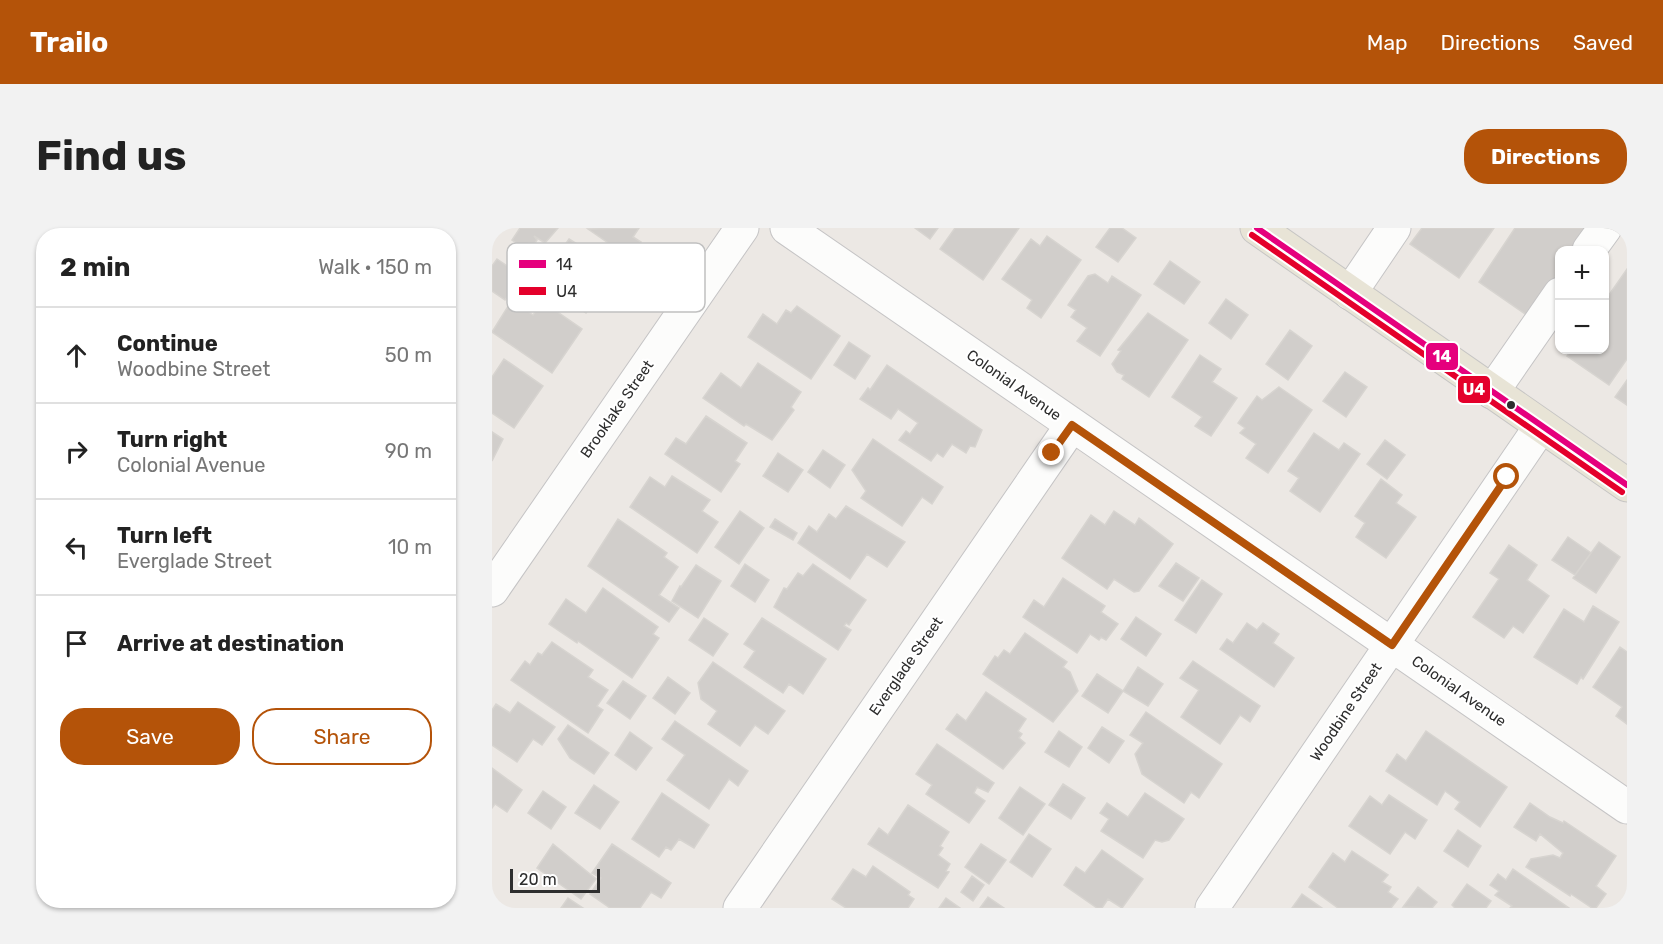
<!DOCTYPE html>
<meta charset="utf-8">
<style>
:root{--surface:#fff;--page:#f2f2f2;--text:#222;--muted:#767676;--line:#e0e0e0;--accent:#b45309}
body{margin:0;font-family:Rubik,sans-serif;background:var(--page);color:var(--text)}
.controls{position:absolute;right:18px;top:18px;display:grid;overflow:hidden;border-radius:12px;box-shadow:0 2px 4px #0004}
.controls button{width:54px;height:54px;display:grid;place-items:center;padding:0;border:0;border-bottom:2px solid var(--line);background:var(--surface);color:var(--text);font:30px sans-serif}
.scale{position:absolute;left:18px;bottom:15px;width:90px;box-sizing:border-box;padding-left:6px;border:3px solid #2e2e2e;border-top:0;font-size:16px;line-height:21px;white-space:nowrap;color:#2e2e2e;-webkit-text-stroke:4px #fff;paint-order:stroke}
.stop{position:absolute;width:18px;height:18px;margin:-14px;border:4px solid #b45309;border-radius:50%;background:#fff}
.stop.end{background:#b45309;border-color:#fff;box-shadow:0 2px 6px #0008}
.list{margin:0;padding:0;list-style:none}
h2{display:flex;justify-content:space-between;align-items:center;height:78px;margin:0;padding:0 24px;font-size:26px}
h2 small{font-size:20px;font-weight:400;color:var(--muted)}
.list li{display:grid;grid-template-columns:39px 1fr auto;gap:18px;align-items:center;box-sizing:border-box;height:96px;padding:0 24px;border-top:2px solid var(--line)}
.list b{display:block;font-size:22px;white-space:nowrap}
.list p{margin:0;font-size:20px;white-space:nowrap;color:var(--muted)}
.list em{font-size:20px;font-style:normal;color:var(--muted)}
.actions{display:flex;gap:12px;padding:18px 24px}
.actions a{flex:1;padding:14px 0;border:2px solid var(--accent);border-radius:24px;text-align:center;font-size:21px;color:var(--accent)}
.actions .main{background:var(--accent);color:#fff}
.icon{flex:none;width:33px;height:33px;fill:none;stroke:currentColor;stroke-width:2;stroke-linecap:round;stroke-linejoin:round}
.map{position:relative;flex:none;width:1135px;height:680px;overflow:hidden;border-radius:24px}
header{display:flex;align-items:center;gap:36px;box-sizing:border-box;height:84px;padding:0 30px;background:var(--accent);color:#fff}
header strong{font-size:28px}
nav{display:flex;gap:33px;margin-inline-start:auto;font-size:21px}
.intro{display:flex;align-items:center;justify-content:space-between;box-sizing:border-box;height:144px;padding:0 36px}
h1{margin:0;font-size:42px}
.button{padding:15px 27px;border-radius:24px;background:var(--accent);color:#fff;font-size:21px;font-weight:700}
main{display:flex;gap:36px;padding:0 36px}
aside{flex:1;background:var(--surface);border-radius:24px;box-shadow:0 2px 4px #0004}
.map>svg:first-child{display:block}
.building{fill:#d1cecb;stroke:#d7d4d0;stroke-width:1.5}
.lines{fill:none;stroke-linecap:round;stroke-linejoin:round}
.minor-casing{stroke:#c5c4c5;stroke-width:35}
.major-casing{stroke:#c6c5c4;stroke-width:35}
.minor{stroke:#fcfcfb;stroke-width:33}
.major{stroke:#e8e4d6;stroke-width:33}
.bus-1-casing{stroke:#fff;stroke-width:10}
.bus-2-casing{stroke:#fff;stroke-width:10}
.bus-1{stroke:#e5007d;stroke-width:6}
.bus-2{stroke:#e4002b;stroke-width:6}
.route{stroke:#b45309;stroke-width:8}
.bus-dot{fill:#2e2e2e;stroke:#fff;stroke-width:2}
.labels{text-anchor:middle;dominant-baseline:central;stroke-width:4.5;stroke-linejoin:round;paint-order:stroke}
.street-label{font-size:15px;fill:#2e2e2e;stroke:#fff}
.key{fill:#fff;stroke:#c0c0c0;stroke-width:1.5}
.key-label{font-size:16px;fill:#2e2e2e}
.line-badge{stroke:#fff;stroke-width:2}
.badge-label{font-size:16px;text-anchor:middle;font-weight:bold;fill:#fff}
</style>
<header>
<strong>Trailo</strong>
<nav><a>Map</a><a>Directions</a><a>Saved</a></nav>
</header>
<div class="intro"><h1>Find us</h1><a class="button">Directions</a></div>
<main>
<aside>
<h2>2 min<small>Walk · 150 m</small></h2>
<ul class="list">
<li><svg class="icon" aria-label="ahead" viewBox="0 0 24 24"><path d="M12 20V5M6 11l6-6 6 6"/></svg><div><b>Continue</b><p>Woodbine Street</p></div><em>50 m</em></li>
<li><svg class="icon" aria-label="right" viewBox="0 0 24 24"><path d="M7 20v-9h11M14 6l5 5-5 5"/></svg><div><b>Turn right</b><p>Colonial Avenue</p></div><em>90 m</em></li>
<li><svg class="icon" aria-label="left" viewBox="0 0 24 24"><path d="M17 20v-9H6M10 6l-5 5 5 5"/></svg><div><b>Turn left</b><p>Everglade Street</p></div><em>10 m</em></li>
<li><svg class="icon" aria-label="arrive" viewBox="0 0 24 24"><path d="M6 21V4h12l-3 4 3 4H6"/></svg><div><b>Arrive at destination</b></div></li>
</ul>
<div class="actions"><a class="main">Save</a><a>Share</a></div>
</aside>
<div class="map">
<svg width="1135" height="680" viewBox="0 0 1135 680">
<rect width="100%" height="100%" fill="#ece8e4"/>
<path class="building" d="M28 0H66L53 15 42 8 45 12 41 18 37 15 33 21 20 12Z
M147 0 141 9 149 14 138 30 96 1Z
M423 0H446L438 11Z
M463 0H527L491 52 448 21Z
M618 0H630L644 10 626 34 604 19Z
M930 0H1002L967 50 918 16Z
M1023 0H1096L1081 22H1068V42L1036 88 987 54Z
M555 8 589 32 549 90 535 80 540 72 510 51 539 11 548 18Z
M77 11 109 31 115 23 133 35 107 77 102 73 94 85 41 49 52 32 59 37Z
M5 31 30 48 13 72 0 63V38Z
M678 33 708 54 692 76 662 56Z
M1135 41V131L1117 157 1075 128 1080 122H1112V74Z
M603 46 616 55 620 48 649 67 608 128 585 113 595 100 579 89 584 82 576 77 596 48Z
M734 71 756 87 739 111 717 95Z
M20 72 41 87 51 74 90 101 60 145 0 104Z
M305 78 348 108 319 151 256 109 271 86 285 96 294 82 299 85Z
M656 85 696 112 657 169 630 151 632 147 625 144 620 136 629 123 626 122Z
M798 102 820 118 796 152 774 136Z
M357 114 378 128 363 151 342 137Z
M708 127 729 141 720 154 745 170 719 208 703 198 710 189 680 169Z
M12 131 51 158 22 200 0 185V149Z
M266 135 309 164 299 179 302 182 280 212 254 196 252 198 211 170 229 145 249 160Z
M395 137 490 202 483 219 478 218 474 225 460 216 451 229 445 225 439 233 407 212 414 203 418 206 426 195 406 181 399 191 368 171 376 160 378 162Z
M853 144 875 159 854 189 831 173Z
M1135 152V177L1123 169Z
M787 159 820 182 776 245 754 230 764 216 748 205 753 200 746 195 765 168 770 172Z
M214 188 255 215 243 233 248 236 229 264 173 226 184 210 194 216Z
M0 204 11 211 0 233Z
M822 205 847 222 852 215 868 226 828 284 798 263 807 250 796 243Z
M381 211 451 259 440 276 430 269 410 298 369 270 374 263 360 242Z
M893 212 913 227 895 251 875 236Z
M331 222 353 237 338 260 316 244Z
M286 225 311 242 296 264 271 248Z
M180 248 218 272 210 283 226 294 205 325 138 279 158 249 173 259Z
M889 251 910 267 904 275 924 289 894 330 864 309 873 295 863 288Z
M354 278 413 314 395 339 375 326 358 351 306 315 317 298 325 304 337 286 344 291Z
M248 283 272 300 247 336 223 319Z
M622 283 643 297 647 290 681 316 647 363 642 364 622 351 615 361 570 330 599 287 613 297Z
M126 291 175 325 172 329 186 339 167 367 187 380 177 394 96 338Z
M283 291 305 305 301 312 278 299Z
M1076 309 1099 325 1083 347 1060 332Z
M1107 314 1128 329 1104 365 1081 350Z
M1017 317 1045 337 1035 352 1057 368 1031 405 1021 398 1012 410 981 389 1007 351 998 345Z
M684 335 707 350 691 373 667 358Z
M253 336 277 352 263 374 239 358Z
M321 336 374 372 357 397 354 395 352 398 359 402 346 422 282 379 292 360 295 361 306 345 311 348Z
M204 337 229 353 206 390 180 373 188 358 189 359Z
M571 350 613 378 609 384 626 396 614 412 609 409 607 412 598 406 585 425 531 389 542 372 552 379Z
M710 352 730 366 704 405 683 392Z
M111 360 166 399 161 406 167 410 140 450 86 413 85 415 57 396 74 371 94 385Z
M1101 378 1127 394 1091 451 1089 449 1085 456 1042 429 1072 381 1092 394Z
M644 389 669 406 654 428 629 411Z
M212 390 236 406 221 428 197 412Z
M270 390 334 431 311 466 297 456 291 465 252 439 263 423 252 416Z
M755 395 765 402 771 395 787 406 781 415 802 430 782 459 728 421 735 411 741 415Z
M533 405 575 434 571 439 578 444 586 463 561 494 491 446 503 428 506 430 512 422 518 426Z
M60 414 101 442 96 449 116 462 105 478 111 482 96 505 19 452 33 433 38 437 46 425 50 427Z
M1128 419 1135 424V496L1124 488 1130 479 1101 459Z
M701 433 768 478 758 494 748 487 728 516 689 489 707 462 688 450Z
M221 434 293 483 276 506 263 497 248 518 216 496 225 483 209 471 206 455Z
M646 439 671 456 656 478 631 463Z
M605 446 631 463 616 485 590 468Z
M176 449 198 465 183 486 161 470Z
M131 453 154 468 138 491 115 475Z
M494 464 534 491 526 503 530 506 527 510 533 515 511 541 454 501 465 486 474 493Z
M26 474 63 499 50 517 41 511 25 534 0 517V482L4 476 18 485Z
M654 484 730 536 707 570 699 564 692 575 650 546 643 526 651 515 638 507Z
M183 493 256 543 246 558 237 551 217 581 175 552 193 527 170 511Z
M76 497 117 525 102 546 78 530 66 511Z
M610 499 632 513 617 535 596 520Z
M567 503 590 519 577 539 553 524Z
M934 503 1015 559 988 599 963 581 968 574 953 563 945 577 894 543 905 526 914 533Z
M138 504 160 520 144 542 123 527Z
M445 516 502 555 496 564 485 559 482 565 493 573 477 595 434 566 440 557 424 546Z
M0 540 30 562 15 584 3 576 0 580Z
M571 556 593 570 579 591 557 577Z
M102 557 127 574 108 601 83 585Z
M528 559 553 576 531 607 507 590Z
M51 563 74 579 59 601 36 585Z
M170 565 217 597 202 620 187 611 179 622 174 619 167 629 140 611Z
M653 565 692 591 677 612 670 614 663 612 651 630 609 603 617 591 608 585 615 575 636 589Z
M897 567 935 592 923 611 913 604 898 626 857 598 878 568 890 577Z
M1038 575 1058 589 1071 595 1072 593 1124 628 1104 658 1114 666 1104 680H1100L1079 666 1078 668 1034 639 1039 631 1061 627 1068 630 1071 625 1048 606 1044 613 1022 599Z
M416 577 457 604 448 618 451 620 446 627 458 636 454 643 457 644 446 660 376 616 387 600 396 607Z
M966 602 989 618 976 639 952 623Z
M537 606 559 621 540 649 518 634Z
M61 616 104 651 89 671 45 640Z
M120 616 179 655 169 670 159 664 148 680H118L98 666 109 650 100 645Z
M489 616 514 632 497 656 473 639Z
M610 622 651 651 630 680 616 671 610 680H605L572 657 584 639 593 645Z
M860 623 896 647 890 654 899 659 896 664 906 671 899 680H846L817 659 841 625 853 634Z
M381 638 418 664 416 667 422 671 416 680H354L340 671 361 641 374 649Z
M1021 641 1077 680H1018L1020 678 1003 667 1007 663 998 657 1006 646 1014 652Z
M480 648 492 657 481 673 469 664Z
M975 656 999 673 994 680H963L960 677Z
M926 659 945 674 940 680 911 679Z
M810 666 830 680H800Z
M496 669 512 680H488Z
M76 670 91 680H69Z
M454 670 468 680H447Z"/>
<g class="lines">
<g class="minor-casing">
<path id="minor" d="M295 0 1135 579
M1097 22 1113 0
M858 65 902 0
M1000 164 1068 66
M0 362 250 0
M248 680 580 197
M720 680 1049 198"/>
</g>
<g class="major-casing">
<path id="major" d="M765 0 1135 257"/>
</g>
<use href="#minor" class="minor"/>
<use href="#major" class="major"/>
<g class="bus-1-casing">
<path id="bus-1" d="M765 0 1135 257"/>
</g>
<g class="bus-2-casing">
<path id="bus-2" d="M760 7 1130 264"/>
</g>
<use href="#bus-1" class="bus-1"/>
<use href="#bus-2" class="bus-2"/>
</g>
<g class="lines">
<path class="route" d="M560 225 580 197 900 417 1015 249"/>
</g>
<circle class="bus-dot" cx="1019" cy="177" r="5"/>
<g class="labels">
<g class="street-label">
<text transform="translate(522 157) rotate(35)">Colonial Avenue</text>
<text transform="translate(125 181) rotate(-55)">Brooklake Street</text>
<text transform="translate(414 438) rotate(-55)">Everglade Street</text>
<text transform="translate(967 463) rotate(35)">Colonial Avenue</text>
<text transform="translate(854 484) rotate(-56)">Woodbine Street</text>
</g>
</g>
<rect x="15" y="15" width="198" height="69" rx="9" class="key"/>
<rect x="27" y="32" width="27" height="8" fill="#e5007d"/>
<rect x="27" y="59" width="27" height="8" fill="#e4002b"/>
<g class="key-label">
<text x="64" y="42">14</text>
<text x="64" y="69">U4</text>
</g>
<g class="line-badge">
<rect x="933" y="114" width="34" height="29" rx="6" fill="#e5007d"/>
<rect x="965" y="147" width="34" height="29" rx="6" fill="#e4002b"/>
</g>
<g class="badge-label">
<text x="950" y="134">14</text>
<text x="982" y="167">U4</text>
</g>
</svg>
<div class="controls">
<button>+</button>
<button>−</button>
</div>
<div class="scale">20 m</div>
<div class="stop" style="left:1015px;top:249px"></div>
<div class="stop end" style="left:560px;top:225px"></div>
</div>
</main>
